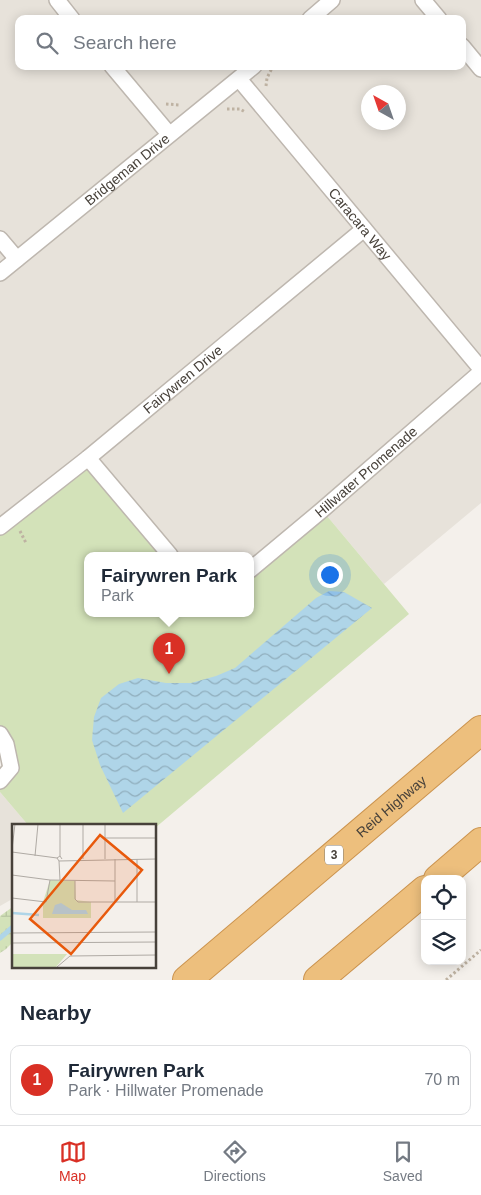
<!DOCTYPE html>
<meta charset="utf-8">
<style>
:root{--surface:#fff;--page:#f2f2f3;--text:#1f2937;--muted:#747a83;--line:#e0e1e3;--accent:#d93025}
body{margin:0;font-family:Arial,sans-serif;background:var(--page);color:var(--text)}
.controls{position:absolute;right:15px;bottom:15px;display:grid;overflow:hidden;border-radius:10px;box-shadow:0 2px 12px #0003}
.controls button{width:45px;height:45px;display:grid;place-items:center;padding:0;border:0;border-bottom:1px solid var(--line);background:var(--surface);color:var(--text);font:25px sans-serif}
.compass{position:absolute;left:361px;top:85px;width:45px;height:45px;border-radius:50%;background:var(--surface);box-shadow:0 2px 12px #0003;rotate:320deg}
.you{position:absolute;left:329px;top:574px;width:18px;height:18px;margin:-12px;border:4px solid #fff;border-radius:50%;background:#1a73e8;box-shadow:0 0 0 8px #1a73e833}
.badge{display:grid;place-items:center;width:32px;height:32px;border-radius:50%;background:var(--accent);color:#fff;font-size:16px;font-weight:700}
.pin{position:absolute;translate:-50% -41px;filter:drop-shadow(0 1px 2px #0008)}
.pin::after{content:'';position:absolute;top:26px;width:18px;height:15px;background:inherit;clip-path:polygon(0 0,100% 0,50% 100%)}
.popup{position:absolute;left:84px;top:552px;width:170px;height:65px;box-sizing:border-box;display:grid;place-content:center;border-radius:10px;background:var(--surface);filter:drop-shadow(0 1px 4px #0005);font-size:16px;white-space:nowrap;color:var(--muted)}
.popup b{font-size:19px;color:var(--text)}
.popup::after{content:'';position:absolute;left:50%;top:100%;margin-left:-10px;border:10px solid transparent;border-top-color:var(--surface)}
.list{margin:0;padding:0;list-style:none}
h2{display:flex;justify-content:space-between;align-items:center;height:65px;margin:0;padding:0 20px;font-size:21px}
h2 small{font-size:16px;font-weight:400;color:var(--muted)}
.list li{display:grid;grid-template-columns:32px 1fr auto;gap:15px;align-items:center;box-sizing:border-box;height:70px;margin:0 10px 10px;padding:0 10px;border:1px solid var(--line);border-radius:10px}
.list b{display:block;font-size:19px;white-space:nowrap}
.list p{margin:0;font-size:16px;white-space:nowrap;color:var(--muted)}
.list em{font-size:16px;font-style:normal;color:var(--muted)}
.icon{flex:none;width:28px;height:28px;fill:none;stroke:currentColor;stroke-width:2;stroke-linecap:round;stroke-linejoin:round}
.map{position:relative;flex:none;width:481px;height:980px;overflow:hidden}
.search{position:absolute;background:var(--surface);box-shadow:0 2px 12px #0003;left:15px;right:15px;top:15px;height:55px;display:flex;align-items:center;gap:12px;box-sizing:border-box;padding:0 18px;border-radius:10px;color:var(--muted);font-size:19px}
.sheet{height:145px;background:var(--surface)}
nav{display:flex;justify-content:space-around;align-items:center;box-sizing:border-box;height:70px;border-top:1px solid var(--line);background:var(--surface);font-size:14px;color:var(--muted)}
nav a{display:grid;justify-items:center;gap:2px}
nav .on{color:var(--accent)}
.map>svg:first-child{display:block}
.residential{fill:#e7e2da;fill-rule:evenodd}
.wetland{fill:url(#wetland-marsh)}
.park{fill:#d3e2b9}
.water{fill:url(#water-waves)}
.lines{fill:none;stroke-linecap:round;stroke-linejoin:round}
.stream{stroke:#afd5e8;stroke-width:5}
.minor-casing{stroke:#beb7af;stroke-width:18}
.motorway-casing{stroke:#cb934e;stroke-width:30}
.path{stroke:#beb2a2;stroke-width:3;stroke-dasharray:2.5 2.5;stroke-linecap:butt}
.minor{stroke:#fff;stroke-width:15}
.motorway{stroke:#edbf7d;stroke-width:28}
.labels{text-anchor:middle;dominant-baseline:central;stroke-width:4;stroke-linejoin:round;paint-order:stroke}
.shield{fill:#fff;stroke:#7e7a75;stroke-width:1}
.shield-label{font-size:12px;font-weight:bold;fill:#47413a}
.street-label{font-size:14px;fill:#47413a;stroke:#fff}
.inset-river{fill:none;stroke:#afd5e8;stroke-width:2.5}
.inset-road{fill:none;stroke:#afaaa4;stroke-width:1}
.view{fill:#e8590c;fill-opacity:0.15;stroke:#e8590c;stroke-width:2.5}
.inset-edge{fill:none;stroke:#47413a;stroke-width:2.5}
</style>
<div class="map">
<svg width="481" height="980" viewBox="0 0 481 980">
<defs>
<pattern id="wetland-marsh" width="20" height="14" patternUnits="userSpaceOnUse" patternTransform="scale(1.25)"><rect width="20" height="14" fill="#d3e2b9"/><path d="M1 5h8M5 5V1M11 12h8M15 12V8" fill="none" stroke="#b6c3a0"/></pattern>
<pattern id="water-waves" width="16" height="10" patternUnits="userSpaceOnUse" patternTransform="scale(1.25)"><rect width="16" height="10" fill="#afd5e8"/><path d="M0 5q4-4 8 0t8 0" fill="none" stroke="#90aebd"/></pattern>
</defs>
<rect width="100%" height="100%" fill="#f4f0eb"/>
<path class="residential" d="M0 0H481V503L384 584 322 510 250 570V555H170L0 527ZM19 19H462V66H19ZM368 92H398V122H368Z
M0 792 28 825H14V898L0 906Z"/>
<path class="wetland" d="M14 906V941L6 949 0 953V916Z"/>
<path class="park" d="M88 458 170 555H88V613H250V570L322 510 409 614 155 828V825H28L0 792V781L11 768 0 734V527Z"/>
<path class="water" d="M329 591 344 592 372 608 123 813 100 765 92 740 94 717 101 698 119 684 138 678 166 683H191L216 676 235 668 316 598Z"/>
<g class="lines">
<path class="stream" d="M0 938 14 926"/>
<g class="minor-casing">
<g id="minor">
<path d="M57 0 72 19"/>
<path d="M423 0 439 19"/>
<path d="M310 19 332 0"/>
<path d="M462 46 481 69"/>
<path d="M112 66 169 134"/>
<path id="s1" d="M239 79 481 369"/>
<path d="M0 239 17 259"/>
<path id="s2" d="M0 273 254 66"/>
<path d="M88 458 170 555"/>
<path id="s3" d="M0 527 88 458 364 229"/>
<path id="s4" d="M250 570 322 510 481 372"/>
<path d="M0 734 6 744 11 768 0 781"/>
</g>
</g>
<g class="motorway-casing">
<g id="motorway">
<path d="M438 879 481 842"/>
<path id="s5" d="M187 980 481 730"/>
<path d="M318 980 425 890"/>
</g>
</g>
<path class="path" d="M266 86 267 78 273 66
M166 104 180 105
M227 109H240L245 112
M20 531 26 543
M446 980 481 950"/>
<use href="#minor" class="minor"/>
<use href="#motorway" class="motorway"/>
</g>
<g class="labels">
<rect class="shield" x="325" y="845.5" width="18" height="19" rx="4"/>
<g class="shield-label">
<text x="334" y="855">3</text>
</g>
<g class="street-label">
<text stroke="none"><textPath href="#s2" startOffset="164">Bridgeman Drive</textPath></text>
<text stroke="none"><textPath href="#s1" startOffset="189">Caracara Way</textPath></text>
<text stroke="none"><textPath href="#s3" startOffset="235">Fairywren Drive</textPath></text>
<text stroke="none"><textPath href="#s4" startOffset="152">Hillwater Promenade</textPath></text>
<text stroke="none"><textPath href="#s5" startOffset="268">Reid Highway</textPath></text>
</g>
</g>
<g transform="translate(12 824)">
<rect width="144" height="144" fill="#f4f0eb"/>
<path d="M38 56 63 57 64 76 79 78V94H31V78ZM0 130H55L44 143H0Z" fill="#d3e2b9"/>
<path d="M49 79 60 86H74L76 90H40L43 81Z" fill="#afd5e8"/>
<path class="inset-river" d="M0 89 27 91"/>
<path class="inset-road" d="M71 0V35M93 14H144M0 25 3 0M0 28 45 34M23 32 26 0M48 32V0M50 35 48 32 45 34 47 37 144 35M93 35V0M125 35V78M47 37 48 56M0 51 38 56 103 57M63 57V75L66 78H144M0 74 34 78 38 56M103 78V35M0 109 144 108M0 119 144 118M45 143 58 132 144 131"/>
<path class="view" d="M88 11 130 46 59 130 18 95Z"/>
<rect width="144" height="144" class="inset-edge"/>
</g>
</svg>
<div class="controls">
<button><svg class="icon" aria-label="locate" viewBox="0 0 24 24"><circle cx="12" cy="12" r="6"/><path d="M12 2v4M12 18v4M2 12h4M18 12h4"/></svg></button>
<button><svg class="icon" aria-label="layers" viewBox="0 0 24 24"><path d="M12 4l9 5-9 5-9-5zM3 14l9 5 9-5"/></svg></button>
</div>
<svg class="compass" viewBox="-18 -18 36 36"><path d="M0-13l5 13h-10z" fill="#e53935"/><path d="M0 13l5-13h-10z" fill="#747a83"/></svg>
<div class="you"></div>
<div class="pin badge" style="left:169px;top:674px">1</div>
<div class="popup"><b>Fairywren Park</b>Park</div>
<div class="search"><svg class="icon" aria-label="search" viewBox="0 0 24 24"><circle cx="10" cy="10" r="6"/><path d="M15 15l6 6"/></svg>Search here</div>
</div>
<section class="sheet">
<h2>Nearby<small></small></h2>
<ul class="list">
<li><span class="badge">1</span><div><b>Fairywren Park</b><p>Park · Hillwater Promenade</p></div><em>70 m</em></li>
</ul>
</section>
<nav>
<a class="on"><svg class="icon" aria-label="map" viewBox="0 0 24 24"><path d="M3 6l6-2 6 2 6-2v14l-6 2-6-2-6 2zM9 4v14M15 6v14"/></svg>Map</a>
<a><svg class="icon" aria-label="directions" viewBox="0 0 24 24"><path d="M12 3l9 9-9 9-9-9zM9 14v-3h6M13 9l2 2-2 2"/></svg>Directions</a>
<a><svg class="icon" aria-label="saved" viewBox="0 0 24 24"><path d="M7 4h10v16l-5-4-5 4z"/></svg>Saved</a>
</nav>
